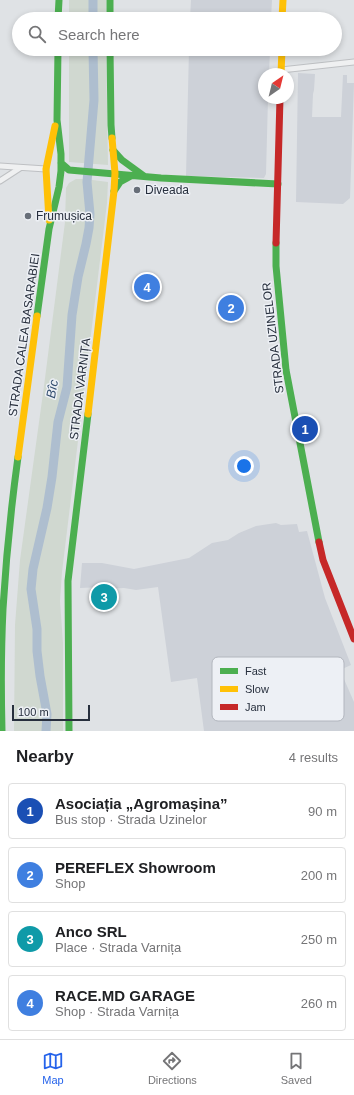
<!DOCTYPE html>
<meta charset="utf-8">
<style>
:root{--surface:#fff;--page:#f6f6f6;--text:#202124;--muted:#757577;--line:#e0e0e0;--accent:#2563eb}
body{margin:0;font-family:Helvetica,sans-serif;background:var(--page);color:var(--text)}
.compass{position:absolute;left:258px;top:68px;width:36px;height:36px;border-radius:50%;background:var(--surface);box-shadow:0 2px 6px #0003;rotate:35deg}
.scale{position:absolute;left:12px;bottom:10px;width:78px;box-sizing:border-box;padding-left:4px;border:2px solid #272f3d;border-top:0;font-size:11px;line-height:14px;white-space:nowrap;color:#272f3d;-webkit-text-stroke:3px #edf0f5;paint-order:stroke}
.you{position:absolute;left:244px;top:466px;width:14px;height:14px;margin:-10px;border:3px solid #fff;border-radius:50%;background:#1a73e8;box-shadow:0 0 0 6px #1a73e833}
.badge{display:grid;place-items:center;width:26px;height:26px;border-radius:50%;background:var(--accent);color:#fff;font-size:13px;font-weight:700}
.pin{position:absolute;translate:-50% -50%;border:2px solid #fff;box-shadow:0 1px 4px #0006}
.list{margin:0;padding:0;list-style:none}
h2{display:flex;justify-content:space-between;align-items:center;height:52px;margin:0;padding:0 16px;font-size:17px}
h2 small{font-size:13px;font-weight:400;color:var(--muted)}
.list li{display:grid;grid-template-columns:26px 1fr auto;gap:12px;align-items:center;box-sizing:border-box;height:56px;margin:0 8px 8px;padding:0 8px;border:1px solid var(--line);border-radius:4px}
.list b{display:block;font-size:15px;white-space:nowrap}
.list p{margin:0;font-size:13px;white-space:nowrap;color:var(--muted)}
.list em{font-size:13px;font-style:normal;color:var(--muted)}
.icon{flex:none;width:22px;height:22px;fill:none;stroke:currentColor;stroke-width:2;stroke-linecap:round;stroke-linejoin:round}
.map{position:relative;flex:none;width:354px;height:731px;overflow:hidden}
.search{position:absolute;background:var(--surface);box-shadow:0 2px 6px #0003;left:12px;right:12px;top:12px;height:44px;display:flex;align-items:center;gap:10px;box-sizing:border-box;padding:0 14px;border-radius:22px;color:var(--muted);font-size:15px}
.sheet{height:308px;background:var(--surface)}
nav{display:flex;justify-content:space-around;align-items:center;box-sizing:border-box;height:56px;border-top:1px solid var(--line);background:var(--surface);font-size:11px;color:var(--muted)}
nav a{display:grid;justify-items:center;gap:2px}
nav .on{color:var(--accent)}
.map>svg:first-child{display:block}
.built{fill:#cdd1d8}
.green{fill:#d0d8d0}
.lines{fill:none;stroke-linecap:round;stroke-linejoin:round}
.river{stroke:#aebecf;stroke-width:9}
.street-casing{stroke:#bec0c3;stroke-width:7}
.street{stroke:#eff0f1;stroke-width:5}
.fast{stroke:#4caf50;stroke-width:7}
.slow{stroke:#ffc107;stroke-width:7}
.jam{stroke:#c62828;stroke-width:7}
.poi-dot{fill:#676e78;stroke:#edf0f5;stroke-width:1.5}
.labels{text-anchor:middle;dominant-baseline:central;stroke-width:3;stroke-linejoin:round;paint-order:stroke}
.poi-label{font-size:12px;fill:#272f3d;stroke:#edf0f5;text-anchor:start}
.street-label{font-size:12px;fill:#272f3d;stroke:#edf0f5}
.water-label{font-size:13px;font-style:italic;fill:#334e6f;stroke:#edf0f5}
.key{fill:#edf0f5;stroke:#b2b6be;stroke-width:1}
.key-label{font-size:11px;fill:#272f3d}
</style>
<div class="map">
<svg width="354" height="731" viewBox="0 0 354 731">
<rect width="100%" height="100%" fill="#dfe2e5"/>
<path class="built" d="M191 0H272L271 19H190Z
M189 49H270L269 74H264V98H268L266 174 264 178 186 176Z
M298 73 315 74 314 90 313 94 312 117H341L343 75H347V83H354L350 198 343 204 296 202Z
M276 523 281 525 297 524 299 532 307 531 325 598 351 665 340 670 354 702V731H204L197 678 171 682 158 587 136 590 124 588 104 589 103 587 80 588 82 563H102L134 569 189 558 212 543 228 540 239 533 256 526Z"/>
<path class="green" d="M69 0H106V19H69Z
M69 49H106L108 165 69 162Z
M76 179H85L108 182 107 203 62 572 60 601 63 643V731H14L15 625 20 560 44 386 65 222 66 188 69 183Z"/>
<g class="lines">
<path class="river" d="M93 0V19
M46 731 47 714 40 676 37 651V629L31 589 33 569 47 508 52 477 58 422 67 387 72 315 78 277 86 244 89 228 90 214 87 182 94 100 93 49"/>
<g class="street-casing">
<path id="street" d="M281 70 354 62
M0 166 46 169
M0 181 20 168"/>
</g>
<use href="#street" class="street"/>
<path class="fast" d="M110 0V19
M58 19 59 0
M110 49 111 125 112 138
M113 150 122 160 144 176
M61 163 69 170 161 178 278 184
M114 191 120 182 131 176
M276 243V266L286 370 319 542
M37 316 49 229 59 187 61 171V154L57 120 58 49
M2 731C1 690 1 650 3 609 6 558 11 508 18 457
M69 731 68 581 88 414"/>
<path class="slow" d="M282 19 283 0
M281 74 282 49
M49 220 46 169 55 126
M88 414 114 191 115 173 112 138
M18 457 37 316"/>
<path class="jam" d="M276 243 280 98
M319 542 323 560 354 639"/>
</g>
<g class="poi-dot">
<circle cx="137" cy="190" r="4"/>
<circle cx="28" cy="216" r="4"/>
</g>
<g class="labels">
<g class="poi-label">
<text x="145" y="190">Diveada</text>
<text x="36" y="216">Frumușica</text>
</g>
<g class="street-label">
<text transform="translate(24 335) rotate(-82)">STRADA CALEA BASARABIEI</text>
<text transform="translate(273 338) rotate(-97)">STRADA UZINELOR</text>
<text transform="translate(80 389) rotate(-83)">STRADA VARNIȚA</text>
</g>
<g class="water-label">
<text transform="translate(52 389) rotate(-79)">Bîc</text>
</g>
</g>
<rect x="212" y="657" width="132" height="64" rx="6" class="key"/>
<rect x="220" y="668" width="18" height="6" fill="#4caf50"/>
<rect x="220" y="686" width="18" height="6" fill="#ffc107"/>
<rect x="220" y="704" width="18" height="6" fill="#c62828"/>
<g class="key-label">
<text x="245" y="675">Fast</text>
<text x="245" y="693">Slow</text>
<text x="245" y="711">Jam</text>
</g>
</svg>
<svg class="compass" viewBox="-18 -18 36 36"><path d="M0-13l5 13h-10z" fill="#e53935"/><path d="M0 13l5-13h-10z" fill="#757577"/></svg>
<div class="scale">100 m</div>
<div class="you"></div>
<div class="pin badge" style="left:305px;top:429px;background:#1a4fb4">1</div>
<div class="pin badge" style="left:231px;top:308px;background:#3f7fe0">2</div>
<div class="pin badge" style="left:104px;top:597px;background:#0f9aa8">3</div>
<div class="pin badge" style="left:147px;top:287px;background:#3f7fe0">4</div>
<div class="search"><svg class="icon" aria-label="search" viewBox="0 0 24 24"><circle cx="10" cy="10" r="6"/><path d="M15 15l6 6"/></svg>Search here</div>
</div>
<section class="sheet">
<h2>Nearby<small>4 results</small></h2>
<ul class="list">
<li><span class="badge" style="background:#1a4fb4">1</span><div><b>Asociația „Agromașina”</b><p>Bus stop · Strada Uzinelor</p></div><em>90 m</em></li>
<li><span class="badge" style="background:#3f7fe0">2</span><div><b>PEREFLEX Showroom</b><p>Shop</p></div><em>200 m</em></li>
<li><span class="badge" style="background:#0f9aa8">3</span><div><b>Anco SRL</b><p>Place · Strada Varnița</p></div><em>250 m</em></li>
<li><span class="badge" style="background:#3f7fe0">4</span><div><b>RACE.MD GARAGE</b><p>Shop · Strada Varnița</p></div><em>260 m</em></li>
</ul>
</section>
<nav>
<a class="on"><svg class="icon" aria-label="map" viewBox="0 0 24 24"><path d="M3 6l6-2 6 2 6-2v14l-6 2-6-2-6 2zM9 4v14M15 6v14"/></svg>Map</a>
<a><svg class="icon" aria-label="directions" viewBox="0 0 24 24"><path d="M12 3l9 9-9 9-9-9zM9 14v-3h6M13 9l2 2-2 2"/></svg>Directions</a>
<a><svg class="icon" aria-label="saved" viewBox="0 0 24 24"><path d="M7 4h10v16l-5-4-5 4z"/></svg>Saved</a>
</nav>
